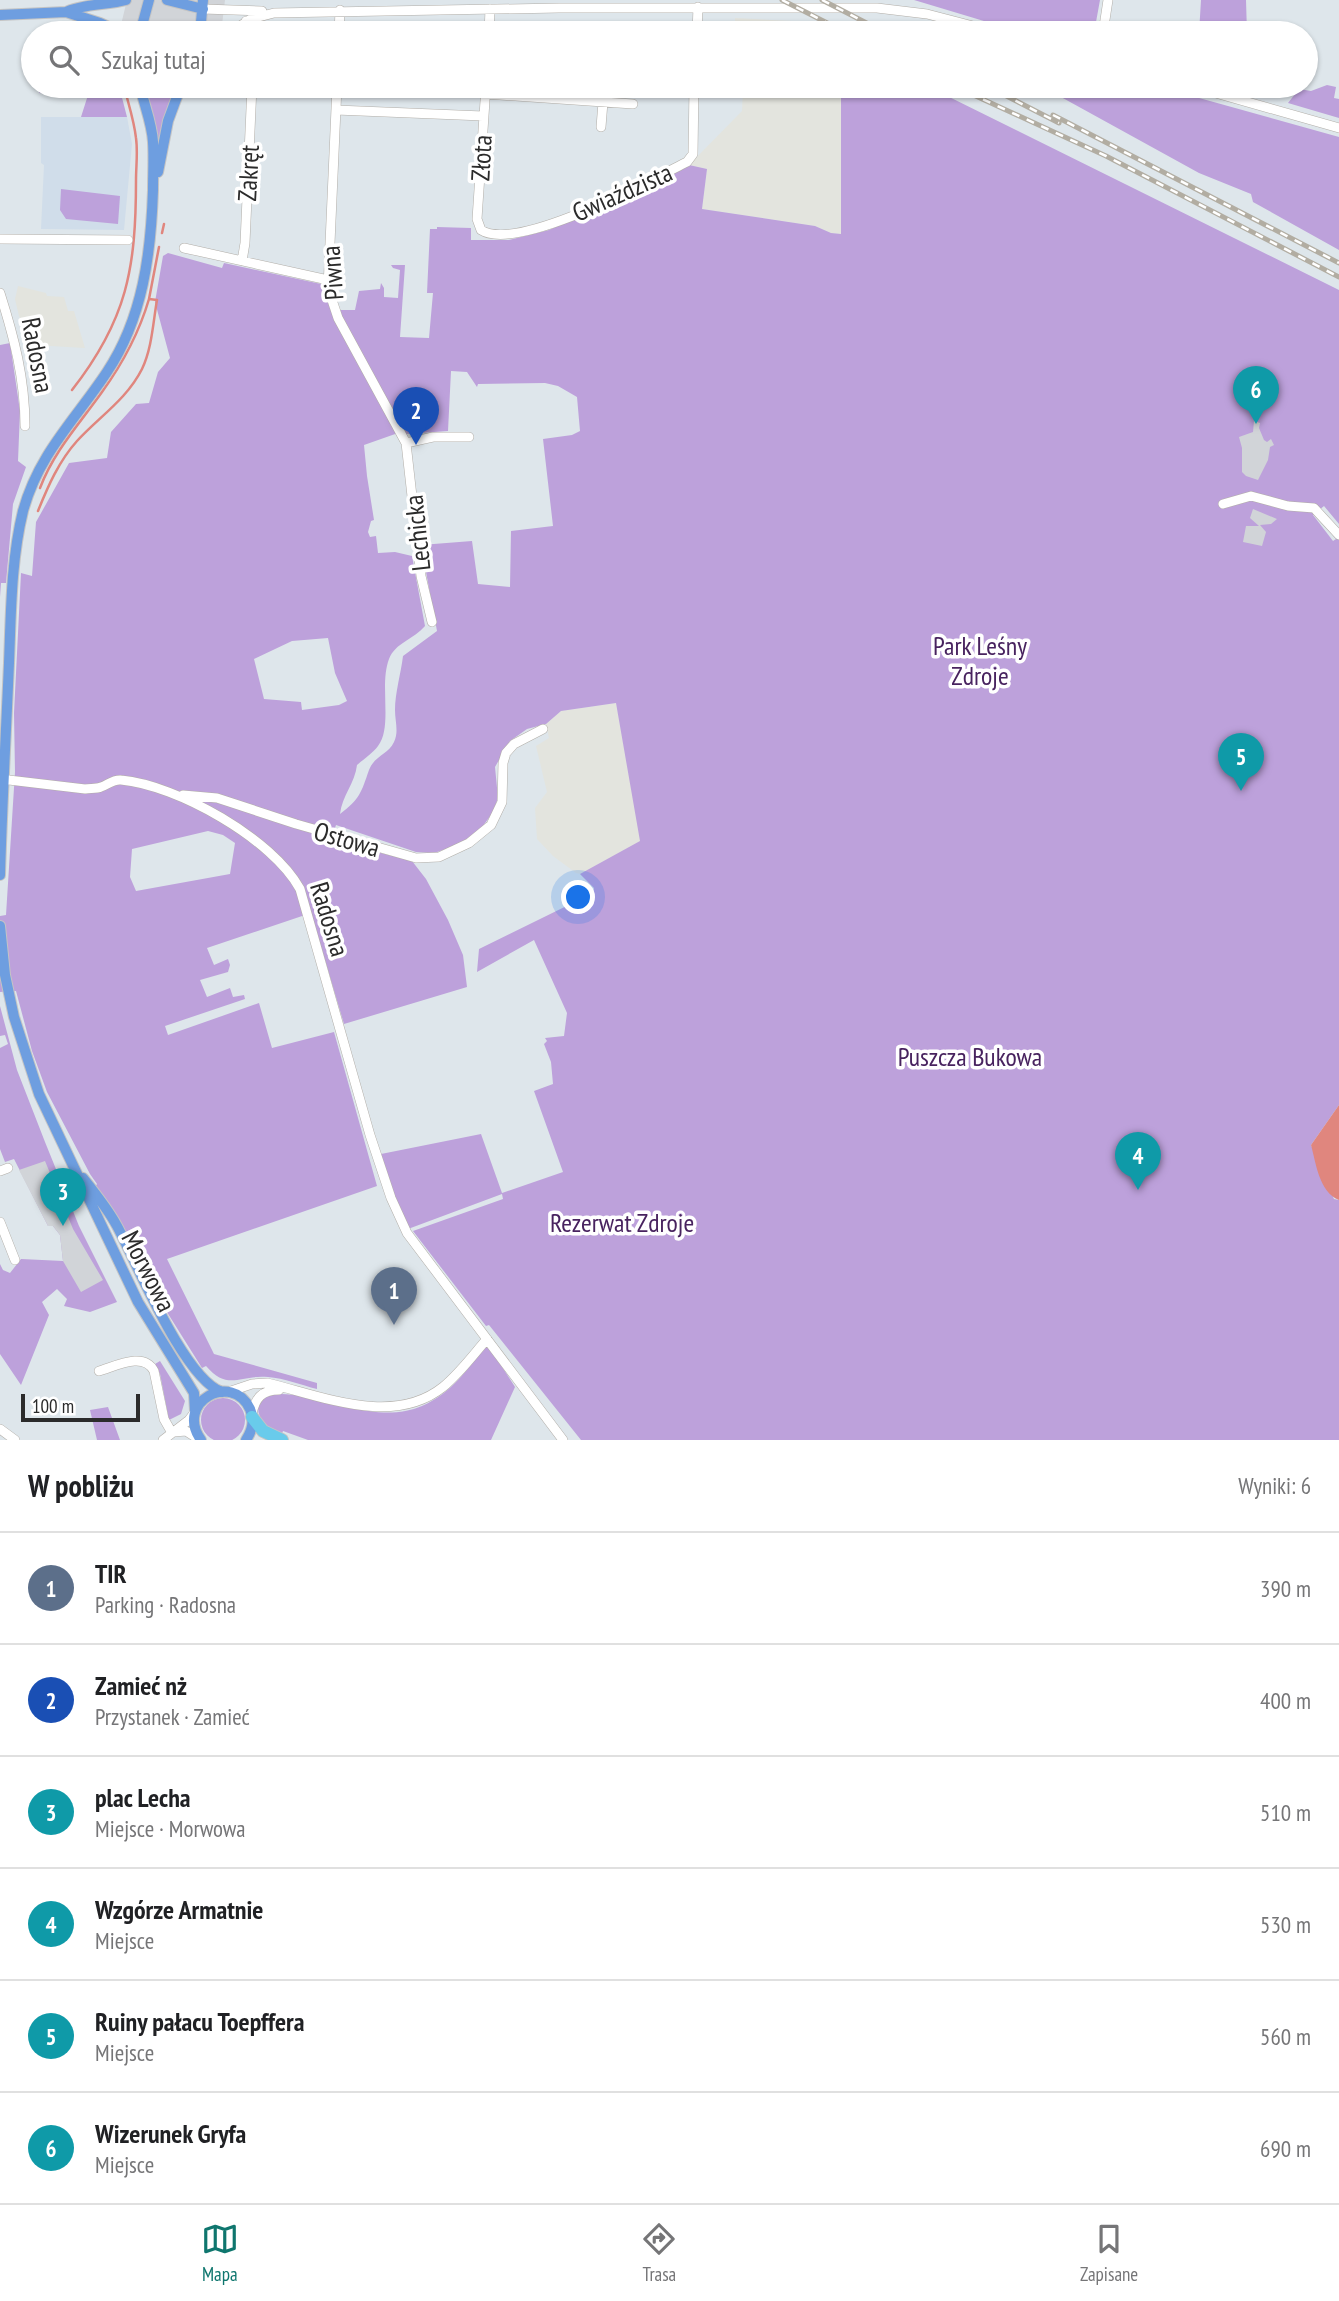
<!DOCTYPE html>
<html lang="pl">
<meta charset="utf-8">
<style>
:root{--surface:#fff;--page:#f6f6f6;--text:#202124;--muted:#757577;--line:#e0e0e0;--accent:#0f766e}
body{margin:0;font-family:"PT Sans Narrow",sans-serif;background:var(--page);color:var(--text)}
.scale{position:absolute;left:21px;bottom:18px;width:119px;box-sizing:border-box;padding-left:7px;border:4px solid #2b2b2b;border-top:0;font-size:19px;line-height:24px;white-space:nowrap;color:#2b2b2b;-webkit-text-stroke:5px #fff;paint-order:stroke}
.you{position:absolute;left:579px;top:898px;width:24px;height:24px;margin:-18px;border:5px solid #fff;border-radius:50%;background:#1a73e8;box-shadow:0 0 0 10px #1a73e833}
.badge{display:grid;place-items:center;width:46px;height:46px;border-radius:50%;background:var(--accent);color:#fff;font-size:23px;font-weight:700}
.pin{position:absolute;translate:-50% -58px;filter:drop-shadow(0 2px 4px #0008)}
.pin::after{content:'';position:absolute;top:37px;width:24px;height:21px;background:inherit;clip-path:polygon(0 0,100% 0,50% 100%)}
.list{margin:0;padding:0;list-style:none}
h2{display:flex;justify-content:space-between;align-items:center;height:91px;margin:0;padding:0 28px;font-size:30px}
h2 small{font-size:23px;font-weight:400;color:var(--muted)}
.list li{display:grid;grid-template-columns:46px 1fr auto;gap:21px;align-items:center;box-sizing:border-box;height:112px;padding:0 28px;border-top:2px solid var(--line)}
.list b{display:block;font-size:26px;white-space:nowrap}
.list p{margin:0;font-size:23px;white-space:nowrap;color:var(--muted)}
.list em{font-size:23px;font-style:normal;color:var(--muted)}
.icon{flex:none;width:38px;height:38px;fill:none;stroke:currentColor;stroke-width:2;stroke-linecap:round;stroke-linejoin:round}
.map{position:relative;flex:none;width:1339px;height:1440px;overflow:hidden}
.search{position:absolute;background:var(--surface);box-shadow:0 2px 5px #0004;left:21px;right:21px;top:21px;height:77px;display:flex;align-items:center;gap:18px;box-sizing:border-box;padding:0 24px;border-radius:38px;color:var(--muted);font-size:26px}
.sheet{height:763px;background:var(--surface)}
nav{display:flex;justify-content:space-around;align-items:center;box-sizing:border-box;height:98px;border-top:2px solid var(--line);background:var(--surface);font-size:19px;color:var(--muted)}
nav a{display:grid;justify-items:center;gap:4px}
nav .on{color:var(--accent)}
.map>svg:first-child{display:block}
.industrial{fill:#e3e4de}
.education{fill:#d0ddea}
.green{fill:#bda1db;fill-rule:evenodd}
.plaza{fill:#d1d4d8}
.water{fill:#e0867e}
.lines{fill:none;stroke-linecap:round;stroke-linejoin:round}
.stream{stroke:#e0867e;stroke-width:2.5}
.minor-casing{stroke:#b2aea8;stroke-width:10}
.major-casing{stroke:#c4c4c4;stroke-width:12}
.highway-casing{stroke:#c4c4c4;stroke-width:14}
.minor{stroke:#fff;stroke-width:9}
.major{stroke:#6e9ee0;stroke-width:10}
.highway{stroke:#69cbeb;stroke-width:12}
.rail-casing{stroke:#b2ada2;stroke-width:5}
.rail{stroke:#fff;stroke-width:2.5;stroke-dasharray:8;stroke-linecap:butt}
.labels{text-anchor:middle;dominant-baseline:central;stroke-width:7;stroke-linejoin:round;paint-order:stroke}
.street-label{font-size:26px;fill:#2b2b2b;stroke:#fff}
.park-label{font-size:26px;fill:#48235f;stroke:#fff}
</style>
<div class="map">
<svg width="1339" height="1440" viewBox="0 0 1339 1440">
<rect width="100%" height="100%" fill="#dee6eb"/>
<path class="industrial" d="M735 18 792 21 794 22V33H740V25H735Z
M743 86H841V234L831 233 815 226 702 209 707 169 689 165 742 111Z
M18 286 46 293 47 296 64 297 68 311H74L85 348 34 345 19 316 15 299Z
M616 703 641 841 580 874 576 873 553 856 537 839 535 808 547 792 536 746 549 738 546 724 561 711Z"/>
<path class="education" d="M41 117H127L132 144 124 230 41 229 44 165 41 163Z"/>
<path class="green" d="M914 0H1100L1094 33H1024Z
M1201 0H1246L1247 33H1199Z
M1327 85 1336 87 1334 98 1339 99V118L1288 103 1299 89 1311 91Z
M39 86H119L127 117H81L88 95 39 93Z
M145 86H176L159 141H158Z
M841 86H927L1339 290V524L1324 506 1313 515 1333 541 1339 537V1105L1311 1145 1334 1199 1339 1200V1440H581L489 1325 486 1326 413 1231 503 1199 502 1194 408 1229 392 1193 381 1154 481 1134 502 1193 563 1172 534 1091 553 1084 551 1062 544 1044 547 1041 545 1038 564 1036 567 1013 534 940 477 972 479 949 593 893 594 888 580 874 640 841 616 703 561 711 546 724 527 729 510 741 495 767 498 798 493 812 483 826 467 840 449 848 434 853 416 852 336 825 331 840 412 861 426 879 448 920 463 955 467 987 344 1024 311 913 207 948 214 965 228 959 230 965 228 972 200 980 207 997 230 988 233 997 244 995 245 999 165 1026 168 1035 259 1003 272 1048 334 1032 377 1186 167 1259 214 1354 317 1383V1389C301 1385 284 1378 268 1377 241 1374 228 1392 206 1366L202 1368 160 1301 122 1225 95 1187 97 1184 90 1174 47 1092 32 1051 16 991 0 992V916L6 915 15 772 14 713 21 573 32 576 36 522 69 463 107 458 111 432 136 404 149 403 158 372 170 358 155 302 163 256 168 253 222 268 224 263 321 284 398 433 364 445 367 476 374 520 371 521 368 532 370 537 376 536 378 553 395 552 412 556 425 626C414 639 395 643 389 659 379 685 393 727 378 746 373 753 364 759 357 765 355 783 342 796 340 814 360 799 361 793 369 770 375 755 388 755 394 742 399 731 395 722 395 710 395 693 401 673 403 656L437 631 421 545 472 541 478 584 510 587 511 531 553 526 543 439 572 435 580 431 577 397 558 386 545 383 478 384 477 387 467 372 451 371 448 431 406 434 338 310H355L359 291 380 289 381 283 384 288V297L398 298 400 270 393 268 391 265H405L400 337 429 338 433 293H427L430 229H437V227L471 228V240H509L549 230 689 165 707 169 702 209 815 226 831 233 841 234ZM328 638 335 673 347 701 339 705 302 710 301 702 264 699 254 659 292 641ZM208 831 223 835 235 843 230 874 136 891 130 877 132 849Z
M1041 86H1156L1339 137V250L1253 202 1251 194 1199 173Z
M61 189 120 196 118 224 66 219 60 210Z
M10 343 20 411 18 461 26 467 13 504 6 583H1L0 597V345Z
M0 1006 17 1070 45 1142 79 1226 117 1302 90 1312 64 1306 67 1299 57 1289 42 1302 49 1315 21 1385 0 1354V1264L3 1270 10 1273 21 1259 63 1261 60 1235 53 1226H48L14 1159 5 1162 0 1149V1048L8 1044 5 1035 0 1036Z
M487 1343 515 1387 491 1440H308L283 1431 281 1436C268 1430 258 1421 258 1407 259 1405 262 1399 264 1398 280 1385 349 1408 369 1411 387 1414 406 1413 422 1406 452 1393 469 1368 487 1343Z
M160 1361 185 1401 181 1414 169 1420 160 1374 155 1364Z
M201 1420a22 22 0 1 1 44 0a22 22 0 1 1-44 0Z
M108 1407 120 1440H97L90 1410Z"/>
<path class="plaza" d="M127 0H225L221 33H119Z
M1254 421 1260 423 1259 428 1264 440 1267 442 1271 439 1274 445 1270 447 1268 460 1258 480 1246 476 1242 472V448L1239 437 1253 432Z
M1253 509 1277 519 1271 524 1260 525 1266 532 1262 546 1243 542 1246 526H1259L1250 518Z
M45 1161 73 1229 103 1280 81 1292 63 1261 60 1235 53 1226H48L19 1170Z"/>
<path class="water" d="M1339 1105V1200C1319 1192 1316 1163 1311 1145Z"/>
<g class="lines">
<path class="stream" d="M162 233 164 224
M72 390C127 320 136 268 136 180 136 166 138 152 136 138 134 120 128 103 124 86
M40 488C54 451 80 423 102 392 123 363 139 333 149 299
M38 511C48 486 59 461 77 441 99 417 127 399 142 369 152 348 153 323 157 300L149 299 159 247"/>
<g class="minor-casing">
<path id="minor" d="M203 9 262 11
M246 21 251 33
M229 33 251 19 274 13 559 8H877L927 14 1000 33
M339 33 340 10
M489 33 490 9
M697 33 698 7
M1103 33 1108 0
M337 86 328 288 338 318 406 443 421 576 432 622
M486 86 477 219 481 230C517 253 649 181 687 162L693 154 694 86
M1191 86 1339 128
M485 94 633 104
M336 110 483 116
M601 127 603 102
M0 239 128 240
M184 248 328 280
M242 261 245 243 252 86
M0 293C14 337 25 379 25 426
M406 443 433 437H469
M1223 504 1251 496 1288 506 1314 508 1339 535
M0 779 85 789C90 788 96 789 101 787 108 785 113 779 121 780 177 785 273 839 300 889L370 1135 391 1198 407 1233 563 1440
M183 795 217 798 296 824 416 858 439 857 469 843 491 825 502 802 503 763 506 753 514 744 543 729
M0 1171 8 1168
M0 1222 15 1260
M99 1371C116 1366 144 1351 154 1371L164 1419 172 1433
M228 1392 252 1384 267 1383C322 1396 393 1427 443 1387 460 1373 473 1355 487 1339
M252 1414C255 1398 262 1390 279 1390
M0 1429 15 1440
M174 1432 186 1431 200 1440
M163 1440 189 1420 195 1412"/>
</g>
<g class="major-casing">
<path id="major" d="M167 0 203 9
M66 12 100 23 121 33
M0 15 66 12C82 4 108 5 126 0
M140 33 149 0
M200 33 203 0
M158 172 168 121 181 86
M0 875C2 804 6 734 9 663 11 613 11 560 23 511 39 453 76 419 107 372 143 318 151 253 153 190 153 174 154 158 153 142 152 123 144 105 140 86
M0 926 5 975 14 1017 39 1094 138 1302 194 1393 195 1411
M83 1178C95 1193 108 1209 117 1226 137 1263 184 1379 222 1392
M201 1440C174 1402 232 1371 250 1409 255 1420 252 1431 246 1440"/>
</g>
<g class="highway-casing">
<path id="highway" d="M252 1417 263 1431 282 1440"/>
</g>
<use href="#minor" class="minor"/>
<use href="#major" class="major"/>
<use href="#highway" class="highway"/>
<g class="rail-casing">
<path id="rail" d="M782 0 847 33
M822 0 886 33
M954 86 1106 156 1339 277
M987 86 1059 123
M1053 115 1339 263"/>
</g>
<use href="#rail" class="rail"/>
</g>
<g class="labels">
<g class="street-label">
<text transform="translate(481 158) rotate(-87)">Złota</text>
<text transform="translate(248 173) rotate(-87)">Zakręt</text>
<text transform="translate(622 192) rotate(-24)">Gwiaździsta</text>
<text transform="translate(332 273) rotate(-94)">Piwna</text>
<text transform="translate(38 355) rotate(79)">Radosna</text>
<text transform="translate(417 533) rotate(-96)">Lechicka</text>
<text transform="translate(347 839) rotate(16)">Ostowa</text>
<text transform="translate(330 919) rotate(73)">Radosna</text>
<text transform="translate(149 1271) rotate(63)">Morwowa</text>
</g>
<g class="park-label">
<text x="980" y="645">Park Leśny<tspan x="980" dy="30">Zdroje</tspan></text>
<text x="970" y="1056">Puszcza Bukowa</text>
<text x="622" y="1222">Rezerwat Zdroje</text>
</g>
</g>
</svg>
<div class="scale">100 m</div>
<div class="you"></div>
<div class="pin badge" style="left:394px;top:1325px;background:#5c6f8a">1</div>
<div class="pin badge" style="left:416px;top:445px;background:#1a4fb4">2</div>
<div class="pin badge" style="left:63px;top:1226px;background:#0f9aa8">3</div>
<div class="pin badge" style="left:1138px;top:1190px;background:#0f9aa8">4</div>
<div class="pin badge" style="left:1241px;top:791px;background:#0f9aa8">5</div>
<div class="pin badge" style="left:1256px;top:424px;background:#0f9aa8">6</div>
<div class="search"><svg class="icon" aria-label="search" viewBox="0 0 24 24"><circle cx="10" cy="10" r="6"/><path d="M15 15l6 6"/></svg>Szukaj tutaj</div>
</div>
<section class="sheet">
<h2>W pobliżu<small>Wyniki: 6</small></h2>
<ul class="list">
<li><span class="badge" style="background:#5c6f8a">1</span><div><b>TIR</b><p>Parking · Radosna</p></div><em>390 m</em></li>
<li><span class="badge" style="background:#1a4fb4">2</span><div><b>Zamieć nż</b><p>Przystanek · Zamieć</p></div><em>400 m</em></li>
<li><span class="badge" style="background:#0f9aa8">3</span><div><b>plac Lecha</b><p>Miejsce · Morwowa</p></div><em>510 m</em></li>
<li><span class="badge" style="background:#0f9aa8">4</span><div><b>Wzgórze Armatnie</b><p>Miejsce</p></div><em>530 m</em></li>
<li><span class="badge" style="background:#0f9aa8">5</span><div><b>Ruiny pałacu Toepffera</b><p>Miejsce</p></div><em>560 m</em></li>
<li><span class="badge" style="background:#0f9aa8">6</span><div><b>Wizerunek Gryfa</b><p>Miejsce</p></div><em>690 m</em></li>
</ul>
</section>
<nav>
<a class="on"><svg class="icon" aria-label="map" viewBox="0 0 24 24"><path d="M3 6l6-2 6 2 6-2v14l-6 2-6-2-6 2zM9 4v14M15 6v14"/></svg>Mapa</a>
<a><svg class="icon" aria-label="directions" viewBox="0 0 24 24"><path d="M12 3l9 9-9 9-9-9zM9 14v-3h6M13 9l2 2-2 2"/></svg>Trasa</a>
<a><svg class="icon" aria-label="saved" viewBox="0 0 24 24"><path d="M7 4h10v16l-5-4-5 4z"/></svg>Zapisane</a>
</nav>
